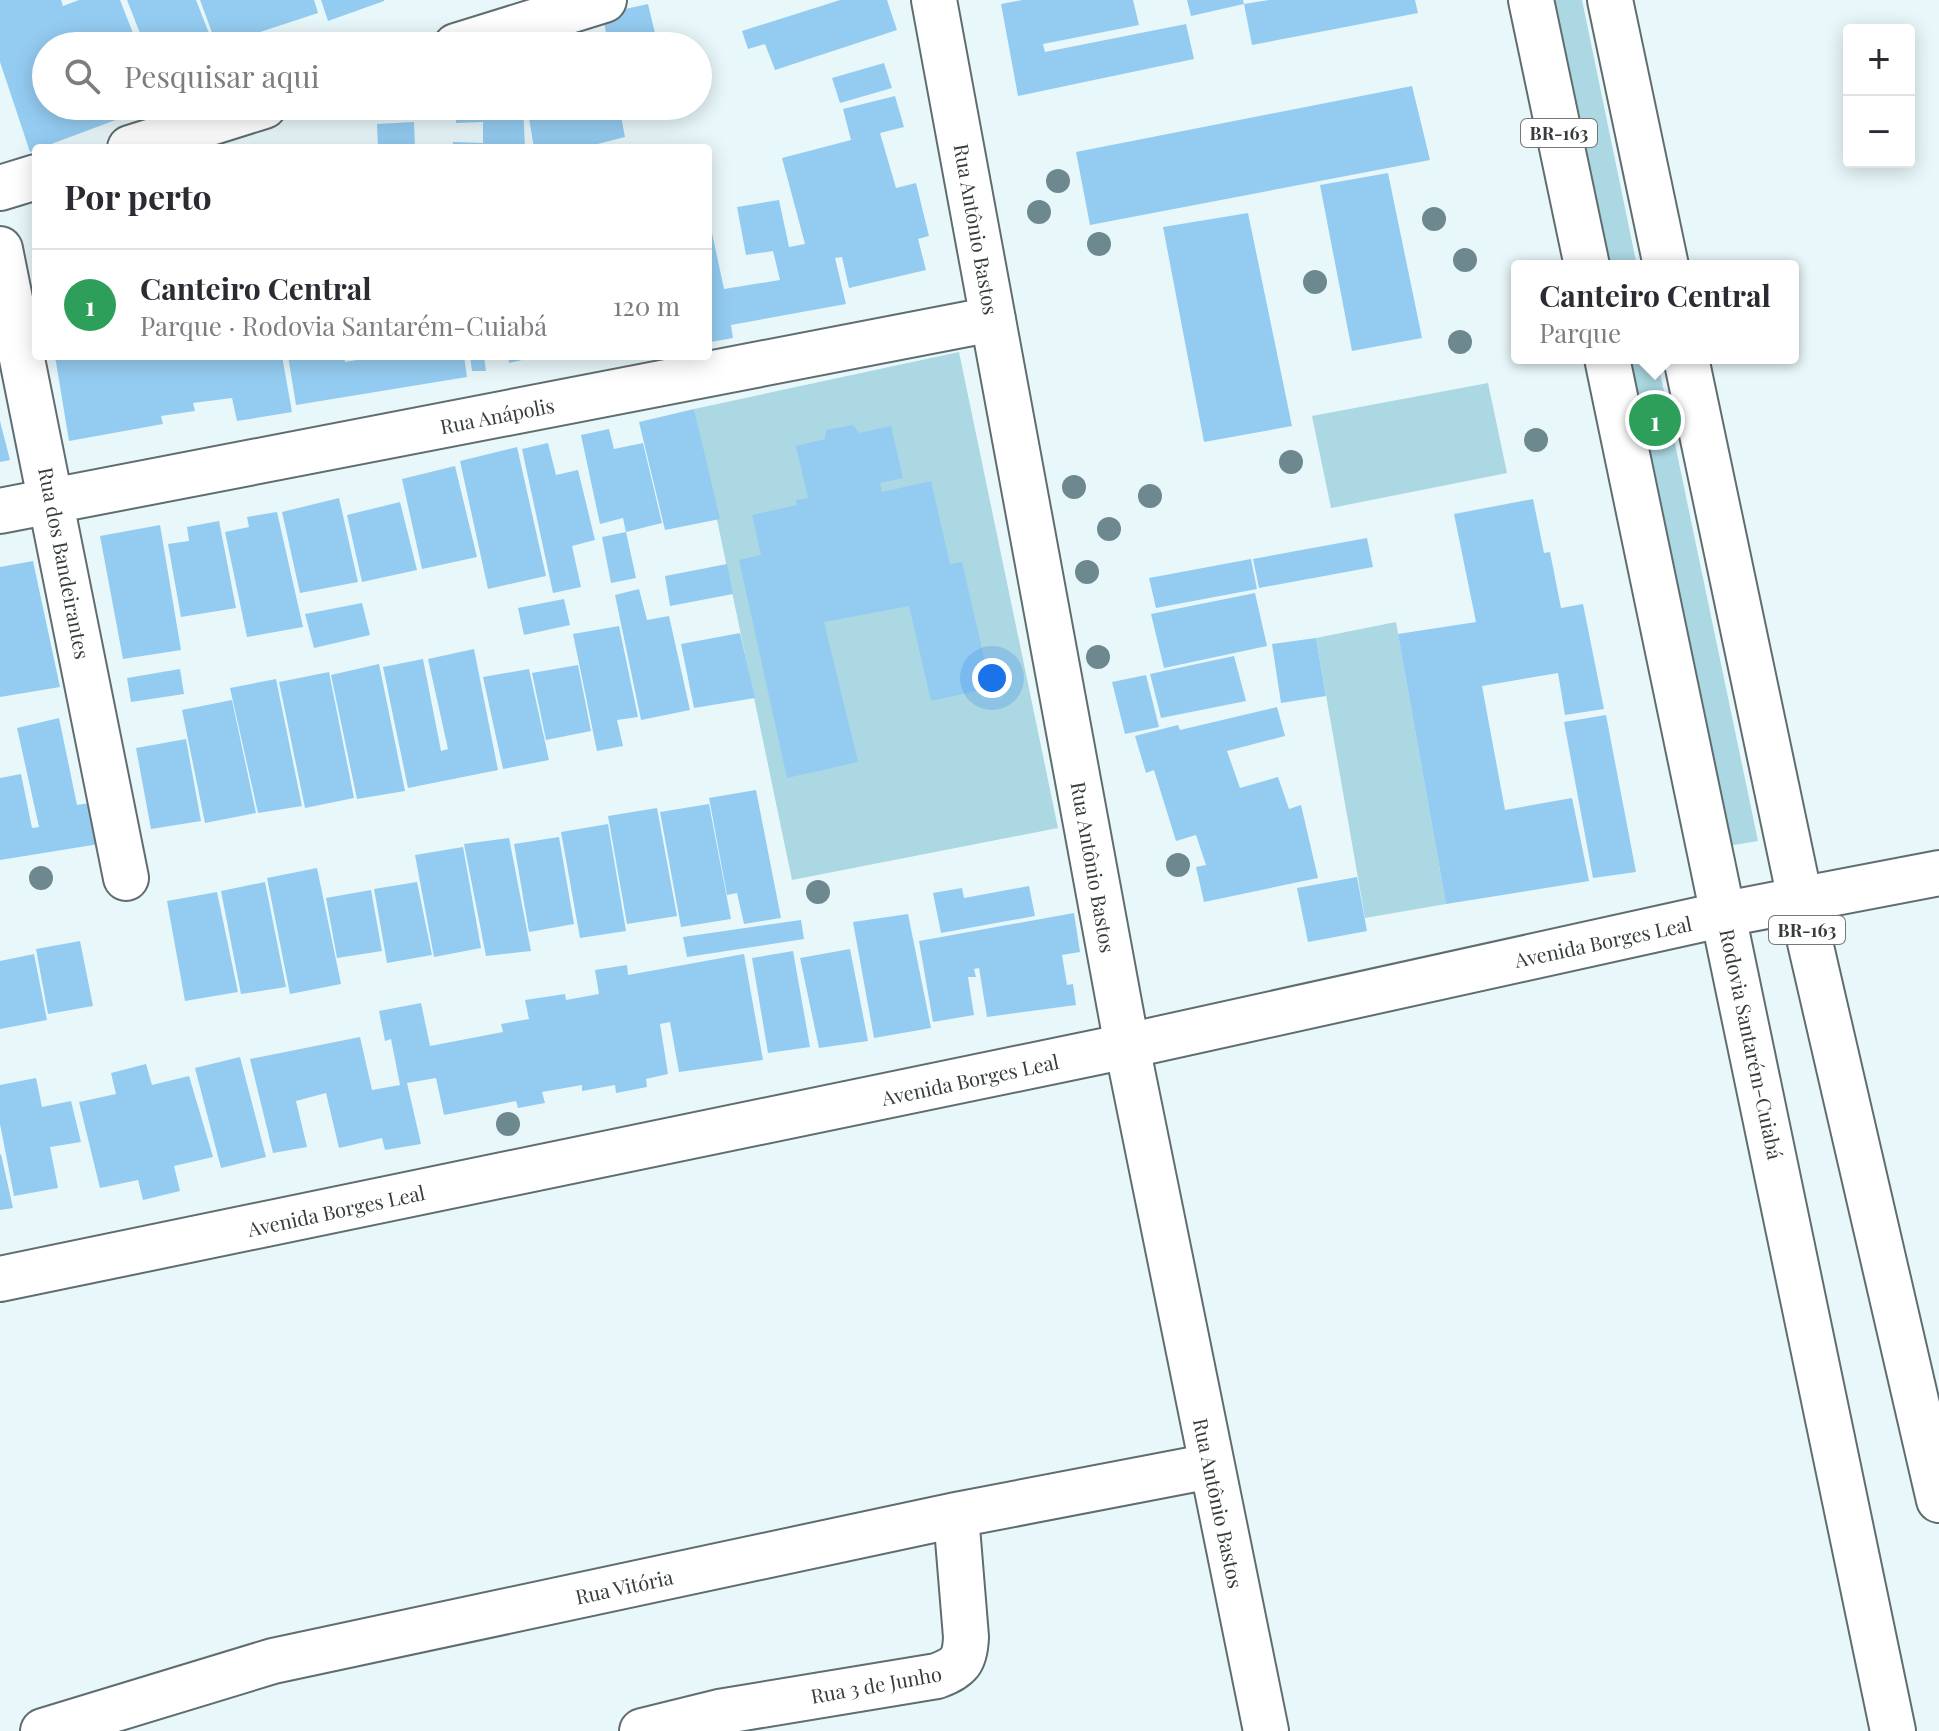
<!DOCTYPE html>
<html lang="pt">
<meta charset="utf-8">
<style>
:root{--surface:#fff;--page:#f7f7f7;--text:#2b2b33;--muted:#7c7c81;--line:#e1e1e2;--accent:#0b8043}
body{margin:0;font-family:"Playfair Display",serif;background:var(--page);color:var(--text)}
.controls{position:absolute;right:24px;top:24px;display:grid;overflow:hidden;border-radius:8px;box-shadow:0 4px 20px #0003}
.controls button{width:72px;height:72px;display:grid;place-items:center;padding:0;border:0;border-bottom:2px solid var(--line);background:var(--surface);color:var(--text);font:40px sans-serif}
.you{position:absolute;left:992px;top:678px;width:28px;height:28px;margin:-20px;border:6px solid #fff;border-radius:50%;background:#1a73e8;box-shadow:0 0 0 12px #1a73e833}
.badge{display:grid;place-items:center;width:52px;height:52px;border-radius:50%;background:var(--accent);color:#fff;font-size:26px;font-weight:700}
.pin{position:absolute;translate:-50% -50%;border:4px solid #fff;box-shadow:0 2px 8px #0006}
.popup{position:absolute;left:1511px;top:260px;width:288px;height:104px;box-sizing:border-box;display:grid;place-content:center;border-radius:8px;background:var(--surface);filter:drop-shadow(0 2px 6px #0005);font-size:26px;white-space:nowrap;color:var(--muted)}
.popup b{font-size:30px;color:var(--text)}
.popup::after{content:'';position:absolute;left:50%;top:100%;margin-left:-16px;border:16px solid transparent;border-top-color:var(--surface)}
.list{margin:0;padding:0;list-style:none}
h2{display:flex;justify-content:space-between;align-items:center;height:104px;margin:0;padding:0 32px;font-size:34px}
h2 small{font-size:26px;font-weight:400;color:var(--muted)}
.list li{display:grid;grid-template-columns:52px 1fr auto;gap:24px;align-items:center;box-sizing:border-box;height:112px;padding:0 32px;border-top:2px solid var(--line)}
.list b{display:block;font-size:30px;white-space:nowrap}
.list p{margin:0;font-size:26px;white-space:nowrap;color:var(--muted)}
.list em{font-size:26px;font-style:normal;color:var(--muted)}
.icon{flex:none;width:44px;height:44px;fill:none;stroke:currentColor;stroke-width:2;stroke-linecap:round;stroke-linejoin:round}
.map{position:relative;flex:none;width:1939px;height:1731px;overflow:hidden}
.search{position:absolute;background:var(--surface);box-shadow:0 4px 20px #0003;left:32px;top:32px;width:680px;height:88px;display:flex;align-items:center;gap:20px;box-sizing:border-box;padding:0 28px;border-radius:44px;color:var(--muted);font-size:30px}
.panel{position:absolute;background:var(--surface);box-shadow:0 4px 20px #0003;left:32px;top:144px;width:680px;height:216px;border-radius:8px}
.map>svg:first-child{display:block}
.green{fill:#abd8e2}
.building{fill:#94ccf1}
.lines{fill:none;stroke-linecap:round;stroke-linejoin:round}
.street-casing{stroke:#606d70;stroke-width:48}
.secondary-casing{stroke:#606d70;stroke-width:48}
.highway-casing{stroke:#606d70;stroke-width:48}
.street{stroke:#fff;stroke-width:44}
.secondary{stroke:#fff;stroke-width:44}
.highway{stroke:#fff;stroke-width:44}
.tree{fill:#6d898f}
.labels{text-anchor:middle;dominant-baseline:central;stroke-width:6;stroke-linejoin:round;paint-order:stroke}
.shield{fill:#fff;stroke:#737778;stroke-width:2}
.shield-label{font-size:18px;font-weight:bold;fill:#373d3e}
.street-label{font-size:20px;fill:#373d3e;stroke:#fff}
</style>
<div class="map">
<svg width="1939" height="1731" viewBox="0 0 1939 1731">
<rect width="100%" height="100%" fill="#e8f7fa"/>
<path class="green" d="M1552 0H1582L1637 266H1607Z
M959 352 1058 828 792 880 694 409Z
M1627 358H1657L1758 841 1728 846Z
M1488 383 1507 473 1331 508 1312 416Z
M1396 622 1446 904 1365 918 1316 638Z"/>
<path class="building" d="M0 0H61L63 6 79 0H120L138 46H46V106H153L30 152 0 62Z
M127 0H196L214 46H145Z
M200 0H314L318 13 217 46Z
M321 0H384V1L328 21Z
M840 0H887L897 30 775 70 765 44 748 49 742 31Z
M1022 0H1133L1139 25 1043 44 1045 52 1186 24 1194 59 1018 96 1001 4Z
M1187 0H1243L1244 4 1191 16Z
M1269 0H1415L1418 13 1252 45 1244 4Z
M648 4 658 46H609L602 14Z
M884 63 892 88 840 103 832 78Z
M1412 86 1430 160 1090 225 1076 152Z
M895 96 904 127 880 133 896 188 916 183 929 236 918 239 926 270 849 288 842 257 835 258 846 304 731 325 733 338 711 342 708 214 724 289 780 280 773 251 746 255 737 207 779 200 789 247 805 244 782 158 851 140 843 109Z
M456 106H523L525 148H453V142L483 143V122L456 123Z
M527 106H619L625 137 582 148H534Z
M414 122 415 148H378L377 124Z
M1388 173 1422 338 1352 351 1320 185Z
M1248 213 1292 426 1204 442 1163 227Z
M55 356H282L292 412 237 421 232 398 193 403 195 411 161 416 163 424 69 441Z
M288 356H344L345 362 357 360 356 356H464L467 377 296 405Z
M470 356H484L486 371H472Z
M508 356H535V357L509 363Z
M694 409 720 519 665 530 639 422Z
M0 421 10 460 0 462Z
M853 425 859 433 891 426 903 478 880 483 882 492 931 481 950 564 962 562 991 688 931 701 909 606 824 622 858 762 787 778 739 560 761 555 752 515 797 505 796 500 808 498 796 446 825 439 826 430Z
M609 429 614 449 643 443 662 523 626 532 623 518 600 524 581 435Z
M548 443 556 475 578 470 595 540 572 546 581 587 553 593 522 449Z
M517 447 546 576 488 589 460 461Z
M455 466 477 557 422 569 402 479Z
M339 498 358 582 300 593 282 512Z
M1533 499 1544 553 1550 552 1561 608 1583 604 1604 709 1565 715 1558 673 1482 686 1505 810 1572 798 1589 881 1446 904 1398 634 1476 622 1454 514Z
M400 502 417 570 362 582 347 515Z
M277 512 303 627 247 637 225 532 249 527 247 517Z
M219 521 236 608 181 617 168 544 189 541 187 527Z
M160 525 181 650 123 659 100 536Z
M626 532 636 578 611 583 602 537Z
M1367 538 1373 567 1259 588 1253 559Z
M1251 559 1257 589 1156 608 1149 578Z
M33 561 60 687 0 697V567Z
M727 564 733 594 670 606 665 576Z
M639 589 647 620 669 616 690 710 641 720 615 595Z
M1255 593 1267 646 1164 668 1151 614Z
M564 599 570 625 524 635 518 608Z
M362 603 370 635 314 648 305 614Z
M619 626 638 717 617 720 623 746 597 751 573 634Z
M740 633 755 698 694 708 681 644Z
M1316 638 1326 696 1281 703 1272 644Z
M474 649 498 770 408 788 383 667 423 659 441 751 448 749 428 659Z
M1234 656 1246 701 1161 718 1150 674Z
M379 664 405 791 357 799 331 675Z
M578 665 591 731 546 740 532 673Z
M180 669 184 694 131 702 127 678Z
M529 669 549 760 503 769 483 677Z
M329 672 354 798 305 808 279 682Z
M1146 675 1159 727 1125 734 1112 682Z
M276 679 302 806 258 813 230 688Z
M232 700 256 813 205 823 182 710Z
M1277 707 1285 736 1227 751 1240 788 1278 777 1289 809 1301 805 1318 878 1204 902 1196 867 1206 865 1196 835 1176 841 1154 770 1146 773 1135 736 1178 725 1180 730Z
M1606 715 1636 872 1593 878 1564 722Z
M59 718 77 805 90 803 99 844 0 860V778L21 774 32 828 39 827 17 728Z
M186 739 201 821 151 829 136 748Z
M756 790 781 918 744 924 737 893 727 895 709 798Z
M709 804 731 919 681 927 660 812Z
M657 808 677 916 627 924 608 816Z
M608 824 626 931 580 938 561 832Z
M559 837 574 924 529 932 514 844Z
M509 838 531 951 486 956 464 844Z
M463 847 481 948 434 957 415 855Z
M317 868 341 984 290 994 267 878Z
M1357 877 1367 931 1308 942 1297 888Z
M265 882 286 987 241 994 221 891Z
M417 882 432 955 387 963 374 889Z
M1029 886 1035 916 941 933 933 893 962 888 964 898Z
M371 890 382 951 337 958 326 898Z
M217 892 238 992 185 1001 167 901Z
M1074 913 1080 952 1062 955 1067 985 1073 984 1076 1005 987 1017 979 968 974 969 976 977H968L974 1015 933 1022 919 941Z
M908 914 931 1028 874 1038 853 922Z
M801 920 804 939 687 957 683 937Z
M80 941 93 1006 48 1014 36 949Z
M850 949 868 1041 819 1048 800 958Z
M793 951 810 1047 768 1053 752 958Z
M34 954 47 1020 0 1029V961Z
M744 954 763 1060 679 1072 670 1022 660 1024 668 1074 646 1079 647 1087 616 1093 615 1085 582 1091V1085L542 1092 545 1103 518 1108 516 1101 444 1115 436 1078 407 1083 421 1144 385 1150 382 1138 339 1148 326 1093 296 1101 307 1147 273 1153 250 1059 360 1037 372 1090 400 1085 391 1039 385 1041 379 1011 421 1003 430 1046 503 1032 501 1024 529 1019 525 1000 565 994 566 1000 599 994 595 970 627 965 628 975Z
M240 1057 266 1157 221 1168 195 1068Z
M146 1064 152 1085 189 1076 213 1157 174 1166 180 1191 143 1200 138 1180 100 1188 79 1102 116 1094 111 1073Z
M36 1078 42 1107 71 1101 81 1142 50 1147 58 1188 14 1196 0 1124V1085Z
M1 1154 13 1208 0 1210V1155Z"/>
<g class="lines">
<g class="street-casing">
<path id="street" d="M934 0 1127 1046 1266 1731
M456 46 604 0
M130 148 264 106
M0 188 36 177
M0 249 126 878
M0 511 993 319
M43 1731 273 1661 956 1515 1211 1466
M642 1731 719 1712 937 1676C960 1667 965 1661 966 1637L956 1515"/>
</g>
<g class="secondary-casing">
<path id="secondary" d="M0 1279 1127 1046 1725 914 1939 873"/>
</g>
<g class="highway-casing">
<path id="highway" d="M1531 0 1587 266
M1610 0 1666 266
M1607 358 1893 1731
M1686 358 1800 899 1939 1500"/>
</g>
<use href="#street" class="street"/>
<use href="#secondary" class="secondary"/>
<use href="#highway" class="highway"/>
</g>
<g class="tree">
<circle cx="1058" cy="181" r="12"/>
<circle cx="1039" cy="212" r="12"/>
<circle cx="1434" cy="219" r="12"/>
<circle cx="1099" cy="244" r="12"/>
<circle cx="1465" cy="260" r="12"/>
<circle cx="1315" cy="282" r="12"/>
<circle cx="1460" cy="342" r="12"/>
<circle cx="1536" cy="440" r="12"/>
<circle cx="1291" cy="462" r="12"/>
<circle cx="1074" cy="487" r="12"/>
<circle cx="1150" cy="496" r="12"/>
<circle cx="1109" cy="529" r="12"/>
<circle cx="1087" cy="572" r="12"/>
<circle cx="1098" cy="657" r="12"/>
<circle cx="1178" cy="865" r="12"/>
<circle cx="41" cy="878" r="12"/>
<circle cx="818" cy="892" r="12"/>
<circle cx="508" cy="1124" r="12"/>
</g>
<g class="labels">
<g class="shield">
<rect x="1521" y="119" width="76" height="28" rx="6"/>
<rect x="1769" y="916" width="76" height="28" rx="6"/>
</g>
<g class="shield-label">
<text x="1559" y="133">BR-163</text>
<text x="1807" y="930">BR-163</text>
</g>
<g class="street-label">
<text transform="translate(977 229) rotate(80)">Rua Antônio Bastos</text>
<text transform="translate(497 415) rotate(-11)">Rua Anápolis</text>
<text transform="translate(65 563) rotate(79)">Rua dos Bandeirantes</text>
<text transform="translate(1094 867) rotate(80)">Rua Antônio Bastos</text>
<text transform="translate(1603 941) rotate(-12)">Avenida Borges Leal</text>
<text transform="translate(1752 1044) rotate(78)">Rodovia Santarém-Cuiabá</text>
<text transform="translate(970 1079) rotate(-12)">Avenida Borges Leal</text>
<text transform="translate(336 1210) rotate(-12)">Avenida Borges Leal</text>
<text transform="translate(1219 1503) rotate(78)">Rua Antônio Bastos</text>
<text transform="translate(624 1586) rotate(-12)">Rua Vitória</text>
<text transform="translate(876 1684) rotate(-10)">Rua 3 de Junho</text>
</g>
</g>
</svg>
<div class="controls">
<button>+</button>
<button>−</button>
</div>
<div class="you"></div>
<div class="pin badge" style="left:1655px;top:420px;background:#2e9e5b">1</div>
<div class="popup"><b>Canteiro Central</b>Parque</div>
<div class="search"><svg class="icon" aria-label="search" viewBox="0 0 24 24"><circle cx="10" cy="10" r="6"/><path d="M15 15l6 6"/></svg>Pesquisar aqui</div>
<section class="panel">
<h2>Por perto<small></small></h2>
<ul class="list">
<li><span class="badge" style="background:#2e9e5b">1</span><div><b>Canteiro Central</b><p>Parque · Rodovia Santarém-Cuiabá</p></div><em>120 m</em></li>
</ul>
</section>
</div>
